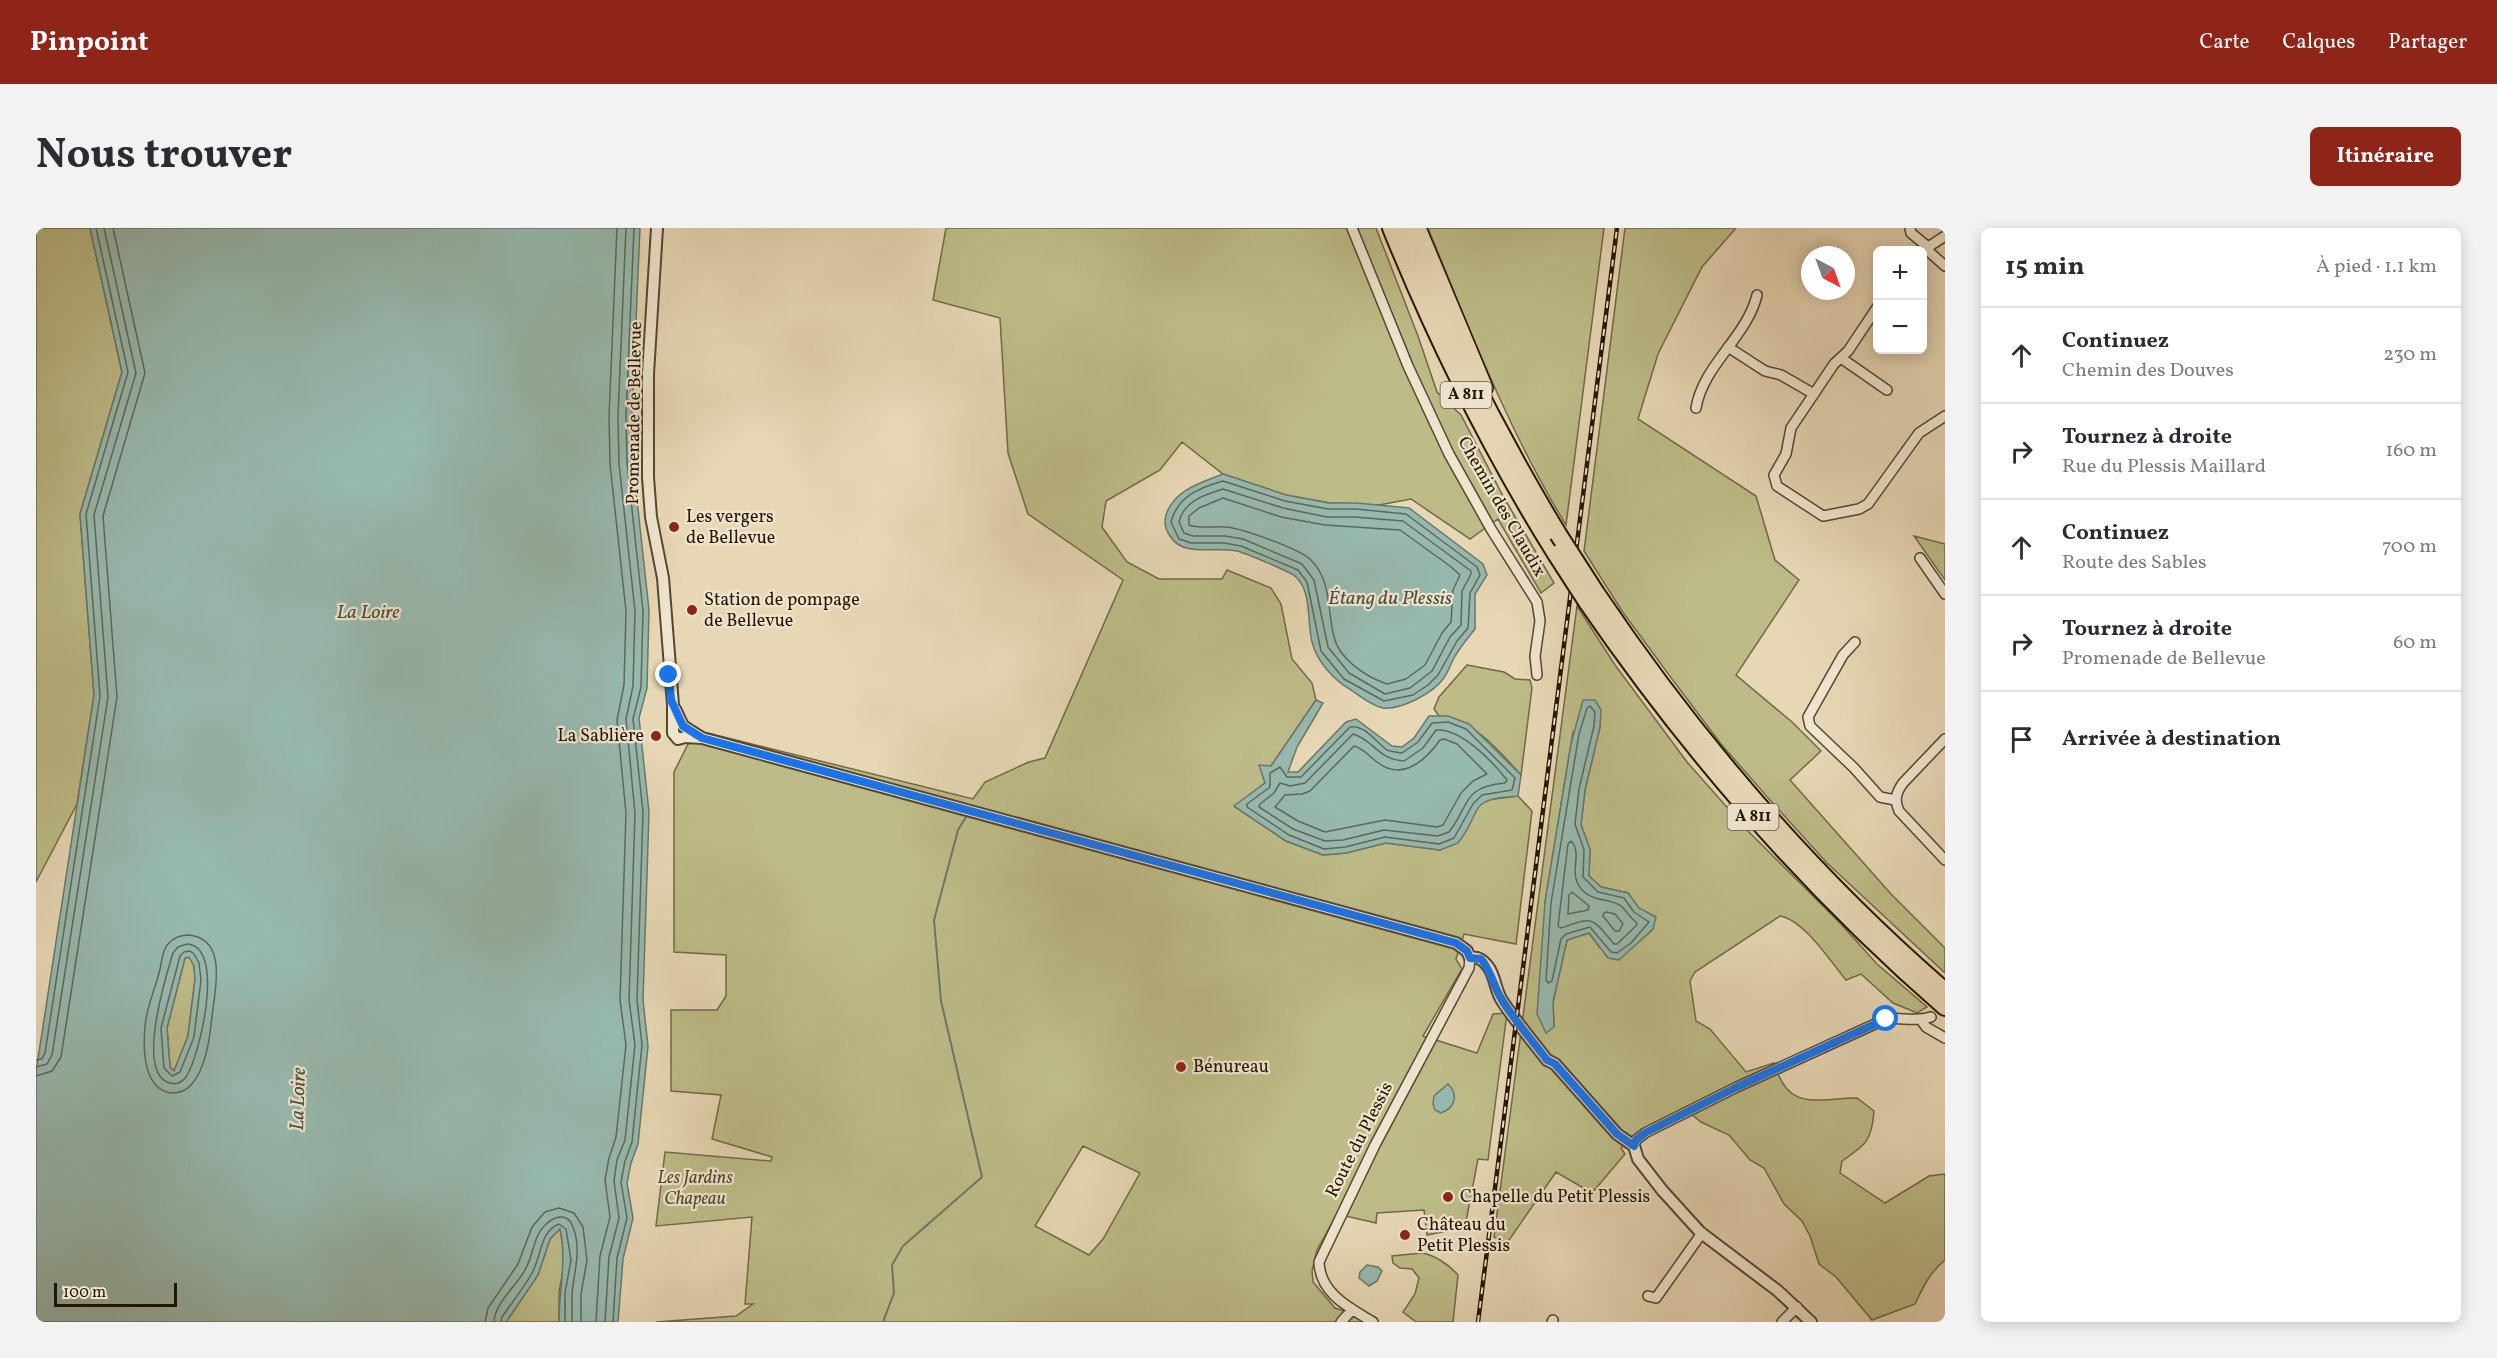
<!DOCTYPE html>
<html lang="fr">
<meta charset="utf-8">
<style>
:root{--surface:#fff;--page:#f2f2f3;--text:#2b2b33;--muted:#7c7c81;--line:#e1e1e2;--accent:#8f2418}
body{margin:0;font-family:Vollkorn,serif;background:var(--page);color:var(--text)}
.controls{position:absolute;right:18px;top:18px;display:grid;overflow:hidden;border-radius:9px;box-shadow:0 3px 15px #0003}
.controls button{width:54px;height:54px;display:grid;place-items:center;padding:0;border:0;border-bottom:2px solid var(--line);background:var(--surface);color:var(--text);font:30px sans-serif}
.compass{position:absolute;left:1765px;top:18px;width:54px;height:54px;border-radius:50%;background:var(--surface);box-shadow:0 3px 15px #0003;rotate:139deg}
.scale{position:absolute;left:18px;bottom:15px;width:123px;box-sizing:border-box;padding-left:6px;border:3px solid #271601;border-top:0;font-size:16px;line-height:21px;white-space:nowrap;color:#271601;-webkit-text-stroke:4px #efe5cf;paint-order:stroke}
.stop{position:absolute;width:18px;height:18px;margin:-14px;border:4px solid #1a73e8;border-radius:50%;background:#fff}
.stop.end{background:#1a73e8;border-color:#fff;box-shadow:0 2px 6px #0008}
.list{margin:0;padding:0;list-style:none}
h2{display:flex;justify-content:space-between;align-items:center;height:78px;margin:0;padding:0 24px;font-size:26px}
h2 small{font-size:20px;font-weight:400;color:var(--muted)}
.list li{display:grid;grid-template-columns:39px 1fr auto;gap:18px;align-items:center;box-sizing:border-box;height:96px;padding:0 24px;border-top:2px solid var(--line)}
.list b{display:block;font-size:22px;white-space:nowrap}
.list p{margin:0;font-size:20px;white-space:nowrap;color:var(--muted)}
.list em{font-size:20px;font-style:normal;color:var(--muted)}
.icon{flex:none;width:33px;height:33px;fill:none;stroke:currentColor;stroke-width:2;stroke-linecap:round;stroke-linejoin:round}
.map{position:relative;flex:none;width:1909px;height:1094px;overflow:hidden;border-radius:9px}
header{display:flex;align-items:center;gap:36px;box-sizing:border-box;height:84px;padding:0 30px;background:var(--accent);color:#fff}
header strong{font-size:28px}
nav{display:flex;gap:33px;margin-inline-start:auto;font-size:21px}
.intro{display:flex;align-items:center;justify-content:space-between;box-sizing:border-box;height:144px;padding:0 36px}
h1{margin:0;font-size:42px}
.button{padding:15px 27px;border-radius:9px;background:var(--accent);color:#fff;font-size:21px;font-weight:700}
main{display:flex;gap:36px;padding:0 36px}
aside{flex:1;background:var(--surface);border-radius:9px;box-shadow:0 3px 15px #0003}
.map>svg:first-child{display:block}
.green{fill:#bdbc88;stroke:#726944;stroke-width:1.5;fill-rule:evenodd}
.water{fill:#97b9af;stroke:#6a7869;stroke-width:1.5;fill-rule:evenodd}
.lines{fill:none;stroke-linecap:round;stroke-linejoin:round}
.shore{stroke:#5f6858;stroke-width:1.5}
.stream{stroke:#6a7869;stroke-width:2}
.minor-casing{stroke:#57462e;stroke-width:12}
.tertiary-casing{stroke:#57462e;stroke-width:14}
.trunk-casing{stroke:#271601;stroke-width:18}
.motorway-casing{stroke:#271601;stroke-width:20}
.minor{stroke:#efe5cf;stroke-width:9}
.tertiary{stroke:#efe5cf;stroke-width:10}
.trunk{stroke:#e7d7b5;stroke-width:15}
.motorway{stroke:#e7d7b5;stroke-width:16}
.rail-casing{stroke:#271601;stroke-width:4.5}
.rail{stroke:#efe5cf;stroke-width:2;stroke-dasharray:7;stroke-linecap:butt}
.motorway-bridge-casing{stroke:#271601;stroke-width:20;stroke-linecap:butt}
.motorway-bridge{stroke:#e7d7b5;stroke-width:16}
.route{stroke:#1a73e8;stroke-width:8}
.poi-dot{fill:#8f2418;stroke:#efe5cf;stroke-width:2}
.labels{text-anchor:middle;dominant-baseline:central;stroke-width:4.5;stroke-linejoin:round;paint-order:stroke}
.shield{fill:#efe5cf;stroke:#63543f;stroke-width:1.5}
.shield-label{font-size:16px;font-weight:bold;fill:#271601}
.street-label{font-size:18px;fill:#271601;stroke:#efe5cf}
.poi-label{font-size:18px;fill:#271601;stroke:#efe5cf;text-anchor:start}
.park-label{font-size:18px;font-style:italic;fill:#54482a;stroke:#efe5cf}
.water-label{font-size:20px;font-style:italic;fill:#4e4f3e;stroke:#efe5cf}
</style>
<header>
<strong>Pinpoint</strong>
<nav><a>Carte</a><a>Calques</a><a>Partager</a></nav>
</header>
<div class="intro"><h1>Nous trouver</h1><a class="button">Itinéraire</a></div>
<main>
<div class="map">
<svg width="1909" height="1094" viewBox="0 0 1909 1094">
<rect width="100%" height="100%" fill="#e7d7b5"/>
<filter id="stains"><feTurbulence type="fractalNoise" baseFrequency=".00333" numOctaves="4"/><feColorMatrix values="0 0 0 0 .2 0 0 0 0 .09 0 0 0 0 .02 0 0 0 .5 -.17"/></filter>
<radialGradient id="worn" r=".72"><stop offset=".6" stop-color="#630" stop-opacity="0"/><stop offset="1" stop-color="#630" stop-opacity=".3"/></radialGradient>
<path class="green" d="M0 0H54L86 144 44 286 58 467 41 576 0 654Z
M910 0H1340L1382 108 1401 164 1425 187 1467 268 1518 355 1505 365 1462 291 1434 311 1375 271 1343 277 1294 275 1250 267 1187 246 1146 214 1124 242 1070 273 1066 299 1091 334 1123 351H1186L1191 342 1235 360 1245 376 1256 431 1276 455 1280 472 1235 538 1229 555 1199 579 1250 613 1287 627 1310 625 1350 615 1404 622 1426 609 1442 579 1450 572 1482 568 1496 583 1480 716 1428 706 1420 731 1426 741 1387 808 1441 825 1457 786 1471 785 1452 932 1442 931 1429 999 1391 1007 1388 982 1341 985 1340 995 1301 986 1281 1022 1276 1043 1277 1054 1299 1080 1318 1086 1329 1094H620L700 1088 717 1076H709L716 989 620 998 629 924 735 933 736 929 676 911 685 867 635 863V782H681L690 768V727L638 724V544L652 516 672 505 937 571 949 554 993 534 1009 530 1087 352 992 286 972 225 964 90 897 72ZM1047 918 1104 945 1067 1011 1053 1027 999 998Z
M1392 0H1568L1530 297C1473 204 1433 100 1392 0Z
M1589 0H1700L1666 39 1622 126 1602 191 1720 268 1739 332 1763 352 1700 447 1756 494 1785 523 1754 552 1855 666 1909 720V745L1791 635 1733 571 1685 516 1636 451 1586 383 1548 323Z
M1878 308 1909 316V352Z
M1541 378 1579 437 1651 534 1712 603 1805 696 1841 736 1891 779 1881 785 1857 775 1825 746 1810 752C1794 733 1768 692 1744 688L1659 744 1654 753 1660 793 1674 801 1710 844 1738 835C1753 885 1780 870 1821 870L1838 883C1836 912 1830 917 1806 933L1804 945 1849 975 1893 948 1909 946V1032C1894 1044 1887 1059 1879 1076L1836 1092 1800 1049 1783 1036 1774 1008 1766 993 1748 976 1728 940 1714 932 1693 907 1665 894 1649 881 1605 904 1585 920 1589 926 1556 965 1520 944 1471 1015 1458 1009ZM1564 499 1549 562 1545 597 1554 621 1553 648 1565 659 1592 665 1617 701 1608 709 1564 720 1553 705 1531 712 1517 774 1518 799 1509 674 1537 504Z
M1431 437 1468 444 1479 451 1494 452 1496 460 1485 547C1465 525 1435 489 1403 488L1398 481 1403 469Z
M153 729 158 738 159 751 152 808 138 843 134 839 131 800 149 730Z
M524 1000 529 1032 523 1064V1094H470L502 1047 514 1011Z
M1386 1025C1399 1027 1413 1037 1422 1047L1417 1094H1380L1367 1084 1379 1066 1383 1050 1376 1041 1364 1040 1357 1035 1356 1028Z"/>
<path class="water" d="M54 0H604L596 187 597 235 613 382 611 460 603 490 613 584 607 772 612 818 602 916 595 935 591 955 597 990 587 1031 582 1094H523C523 1061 531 1033 524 1001L514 1011 502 1047 470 1094H0V844L58 467 44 286 86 144ZM153 729 158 738 159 751 152 808 138 843 134 839 131 800 149 730Z
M1187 246 1250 267 1293 275H1320L1373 280 1447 336 1451 347 1439 366V401C1431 411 1424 419 1418 430 1414 437 1412 445 1407 451 1397 465 1365 482 1347 480 1336 478 1324 468 1315 462 1298 452 1281 434 1276 414 1271 394 1276 364 1260 349 1255 344 1209 325 1201 323 1180 318 1147 330 1134 308 1129 301 1128 294 1130 287 1138 262 1164 255 1187 246Z
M1280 472 1287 475 1261 519 1252 544H1262L1310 494 1320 491 1356 518 1366 519 1378 510 1393 488H1412L1433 496 1485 547 1482 568C1429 571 1448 582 1422 615L1404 622 1350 615 1310 625 1287 627 1250 613 1198 578 1229 555 1223 537 1235 538Z
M1547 472H1559L1565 482 1564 499 1549 562 1545 597 1554 621 1553 648 1565 659 1592 665 1603 680 1620 689 1617 701 1583 732 1572 730 1553 705 1531 712 1517 774 1518 799 1510 805 1501 786 1509 674 1535 516Z
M1412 856C1423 867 1419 880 1405 885L1399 882 1397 876 1398 868Z
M1331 1037 1342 1039 1346 1043 1341 1053 1333 1058 1323 1050 1324 1044Z"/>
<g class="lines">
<path class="shore" d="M1187 253 1249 273 1292 281H1320L1370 286 1441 339 1444 347 1434 365 1432 400 1421 413 1402 447 1392 457 1377 467 1348 473 1308 451 1285 423 1271 354 1262 342 1205 318 1188 315H1155L1143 311 1135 294C1142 268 1163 260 1187 253Z
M1187 261 1247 280 1291 289H1319L1367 293 1435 343V346L1426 363 1425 397 1414 409 1396 443 1374 460 1349 466 1313 445 1292 419 1278 352 1266 336 1207 311 1189 308H1157L1148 305 1143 294C1148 273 1168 267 1187 261Z
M1187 270 1245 289 1289 297 1364 302 1414 338 1424 347 1417 362 1415 394 1406 405 1389 437 1370 451 1351 456C1330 449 1303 431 1298 409 1291 382 1296 352 1274 331 1263 321 1206 300 1189 299 1178 298 1164 301 1153 297V288L1163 280Z
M1554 478 1559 484 1558 498 1543 561 1539 596 1548 622 1547 649 1562 664 1588 670 1598 684 1613 694 1595 715 1581 725 1575 724 1554 699 1530 706 1525 711 1516 753 1512 755 1510 752 1515 675 1543 506 1551 480Z
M1412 494 1430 501 1479 550 1476 562 1446 567 1437 576 1418 610 1403 616 1349 609 1309 619 1288 621 1253 607 1211 579V576L1234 559V545L1244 539 1251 549H1265L1314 499C1328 496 1340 514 1351 522 1356 524 1361 524 1366 525L1382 514 1396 495Z
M1400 502C1425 500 1456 533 1471 552L1469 555C1426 559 1434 577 1413 604L1402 608 1348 602 1307 612 1289 613 1257 601 1223 579 1224 576 1238 565 1244 555 1254 558 1269 555 1317 506C1338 512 1341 531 1368 533L1387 520Z
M1408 511 1421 516 1451 546 1437 553 1425 565 1407 597 1401 599 1349 592 1289 604 1262 593 1239 579 1249 567 1266 566 1274 563 1318 518C1327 520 1334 529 1341 534 1366 554 1390 532 1404 512Z
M1535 613C1546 624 1535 641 1541 654 1551 676 1573 669 1585 678 1591 683 1594 690 1601 695L1600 698 1581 716H1578C1555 689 1559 688 1525 700L1522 698 1532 616Z
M1536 664 1553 678 1552 682 1532 686 1533 667Z
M1571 684 1579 686 1587 696 1583 703H1579L1567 688 1568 685Z
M153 707C192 711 179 762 176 788 174 809 170 841 155 857 150 863 142 865 135 865 107 861 107 820 109 799 110 779 120 760 124 741 126 732 126 723 132 716 138 709 145 707 153 707Z
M151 716C190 718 164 828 150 849 146 854 140 857 134 855 99 846 130 748 137 725L142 719Z
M154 723 158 726 163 735 165 752 158 809 144 844 136 848 128 840 125 800 144 728 148 724Z
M0 832 6 831 9 825 64 468 50 286 92 144 60 0
M0 839 11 836 16 827 72 469 58 287 100 145 68 0
M0 848 16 843 25 829 81 469 67 288 109 145 77 0
M449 1094 452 1080 482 1036 496 999 509 984 523 980 538 985 547 999 551 1032 545 1066V1094
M458 1094C459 1074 482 1057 490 1040 496 1029 497 1016 503 1005 509 993 530 979 537 999 546 1022 538 1043 536 1066 536 1076 536 1085 536 1094
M465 1094 466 1089C476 1074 488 1060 496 1045 505 1030 504 1003 523 996L530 1001 535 1032 529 1065V1094
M560 1094 564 1028 574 989 569 952 573 930 580 909 590 817 584 772 590 585 581 492 588 457 590 383 574 236 573 188 581 0
M569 1094 573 1029 583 990 578 953 581 932 589 912 599 817 593 772 599 585 590 491 597 458 599 383 583 236 582 188 590 0
M577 1094 581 1030 591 990 585 954 589 933 596 914 606 817 601 772 607 584 597 491 605 459 607 383 591 235 590 188 598 0"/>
<path class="stream" d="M847 1094 858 1065 856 1037 867 1018 946 949 905 773 898 692 922 602 930 589"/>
<g class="minor-casing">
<path id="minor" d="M1316 0 1372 138 1413 226 1455 301 1501 374 1504 393 1499 428 1501 447
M1874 0 1875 5 1892 19
M1890 21 1909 38
M1886 23 1909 8
M1842 78 1812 123 1798 136 1755 200 1750 226 1738 247 1741 258 1787 288 1823 281 1832 276 1883 205 1909 188
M1692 119 1729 143 1745 147 1778 166
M1805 130 1851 162
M1660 180C1667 137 1711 109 1721 67
M1884 330 1909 366
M1819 414 1807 427 1772 489 1774 498 1818 540 1844 569 1859 572
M1909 511 1867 555C1860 565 1858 572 1863 583L1909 632
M1885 792 1890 799 1909 810
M1598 918 1600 912 1609 905 1701 859 1850 791C1865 789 1880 794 1895 789
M1612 1068 1620 1070 1666 1005
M1305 1094 1316 1082
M1337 1094C1314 1080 1284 1066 1283 1034L1339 917 1433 740 1434 730
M1516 1094 1517 1092
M1746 1094 1761 1079"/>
</g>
<g class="tertiary-casing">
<path id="tertiary" d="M621 0 612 146V249L615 289 627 350 637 477V505L642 511 649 509
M639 481 647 498 666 510
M649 509 666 510 1420 715 1431 723 1434 730C1443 728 1448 733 1453 740 1459 749 1459 760 1465 771 1478 792 1496 812 1511 832L1519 836 1581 906 1598 918 1602 931 1626 962 1664 1004 1742 1063 1775 1094"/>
</g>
<g class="trunk-casing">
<path id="trunk" d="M1382 0 1449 160"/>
</g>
<g class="motorway-casing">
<path id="motorway" d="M1355 0C1401 113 1455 222 1520 326
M1368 0C1411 106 1463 208 1522 306
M1560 365C1659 512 1775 647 1909 763
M1551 374C1654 524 1772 660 1909 779"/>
</g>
<use href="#minor" class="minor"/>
<use href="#tertiary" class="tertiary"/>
<use href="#trunk" class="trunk"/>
<use href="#motorway" class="motorway"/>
<g class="rail-casing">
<path id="rail" d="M1442 1094 1581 0"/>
</g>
<use href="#rail" class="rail"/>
<g class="motorway-bridge-casing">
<path id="motorway-bridge" d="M1522 306 1560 365
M1520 326 1551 374"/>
</g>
<use href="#motorway-bridge" class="motorway-bridge"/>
</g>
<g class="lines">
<path class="route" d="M633 447 635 472 647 498 666 510 1420 715 1431 723 1434 730 1445 731C1456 744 1457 758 1466 772 1479 793 1496 812 1511 832L1519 836 1581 906 1598 918 1600 912 1609 905 1701 859 1850 791"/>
</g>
<g class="poi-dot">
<circle cx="638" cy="299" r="6"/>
<circle cx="656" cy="382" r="6"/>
<circle cx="620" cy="508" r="6"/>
<circle cx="1145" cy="839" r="6"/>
<circle cx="1412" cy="969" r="6"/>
<circle cx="1369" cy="1007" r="6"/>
</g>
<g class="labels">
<g class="shield">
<rect x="1404.5" y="154" width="51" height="26" rx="4.5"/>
<rect x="1691.5" y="576" width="51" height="26" rx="4.5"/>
</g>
<g class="shield-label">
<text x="1430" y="167">A 811</text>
<text x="1717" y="589">A 811</text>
</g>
<g class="street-label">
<text transform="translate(599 185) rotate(-89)">Promenade de Bellevue</text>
<text transform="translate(1465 279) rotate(60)">Chemin des Claudix</text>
<text transform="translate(1324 912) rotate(-63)">Route du Plessis</text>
</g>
<g class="poi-label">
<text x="650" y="289">Les vergers<tspan x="650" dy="21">de Bellevue</tspan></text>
<text x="668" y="372">Station de pompage<tspan x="668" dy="21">de Bellevue</tspan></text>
<text x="608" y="508" text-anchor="end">La Sablière</text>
<text x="1157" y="839">Bénureau</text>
<text x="1424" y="969">Chapelle du Petit Plessis</text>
<text x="1381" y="997">Château du<tspan x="1381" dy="21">Petit Plessis</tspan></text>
</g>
<g class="park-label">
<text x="659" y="950">Les Jardins<tspan x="659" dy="21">Chapeau</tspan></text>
</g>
<g class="water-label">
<text x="1354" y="371">Étang du Plessis</text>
<text x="332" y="385">La Loire</text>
<text transform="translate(263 871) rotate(-88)">La Loire</text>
</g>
</g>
<rect width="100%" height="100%" filter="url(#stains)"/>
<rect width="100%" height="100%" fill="url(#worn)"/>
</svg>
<div class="controls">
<button>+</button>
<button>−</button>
</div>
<svg class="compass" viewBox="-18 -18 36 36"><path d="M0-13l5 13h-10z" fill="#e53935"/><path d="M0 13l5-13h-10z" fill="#7c7c81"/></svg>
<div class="scale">100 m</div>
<div class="stop" style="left:1850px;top:791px"></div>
<div class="stop end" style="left:633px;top:447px"></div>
</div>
<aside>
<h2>15 min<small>À pied · 1.1 km</small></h2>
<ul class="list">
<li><svg class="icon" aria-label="ahead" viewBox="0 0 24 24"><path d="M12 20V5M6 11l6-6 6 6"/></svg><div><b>Continuez</b><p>Chemin des Douves</p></div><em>230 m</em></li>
<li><svg class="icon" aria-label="right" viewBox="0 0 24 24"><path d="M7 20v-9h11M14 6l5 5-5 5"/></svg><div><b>Tournez à droite</b><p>Rue du Plessis Maillard</p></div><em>160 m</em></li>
<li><svg class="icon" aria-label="ahead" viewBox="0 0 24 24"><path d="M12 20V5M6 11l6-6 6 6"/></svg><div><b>Continuez</b><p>Route des Sables</p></div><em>700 m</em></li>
<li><svg class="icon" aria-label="right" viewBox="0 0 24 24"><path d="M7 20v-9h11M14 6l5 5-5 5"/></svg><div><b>Tournez à droite</b><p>Promenade de Bellevue</p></div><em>60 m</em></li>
<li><svg class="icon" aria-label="arrive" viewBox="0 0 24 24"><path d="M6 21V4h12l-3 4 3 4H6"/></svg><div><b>Arrivée à destination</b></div></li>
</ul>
</aside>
</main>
